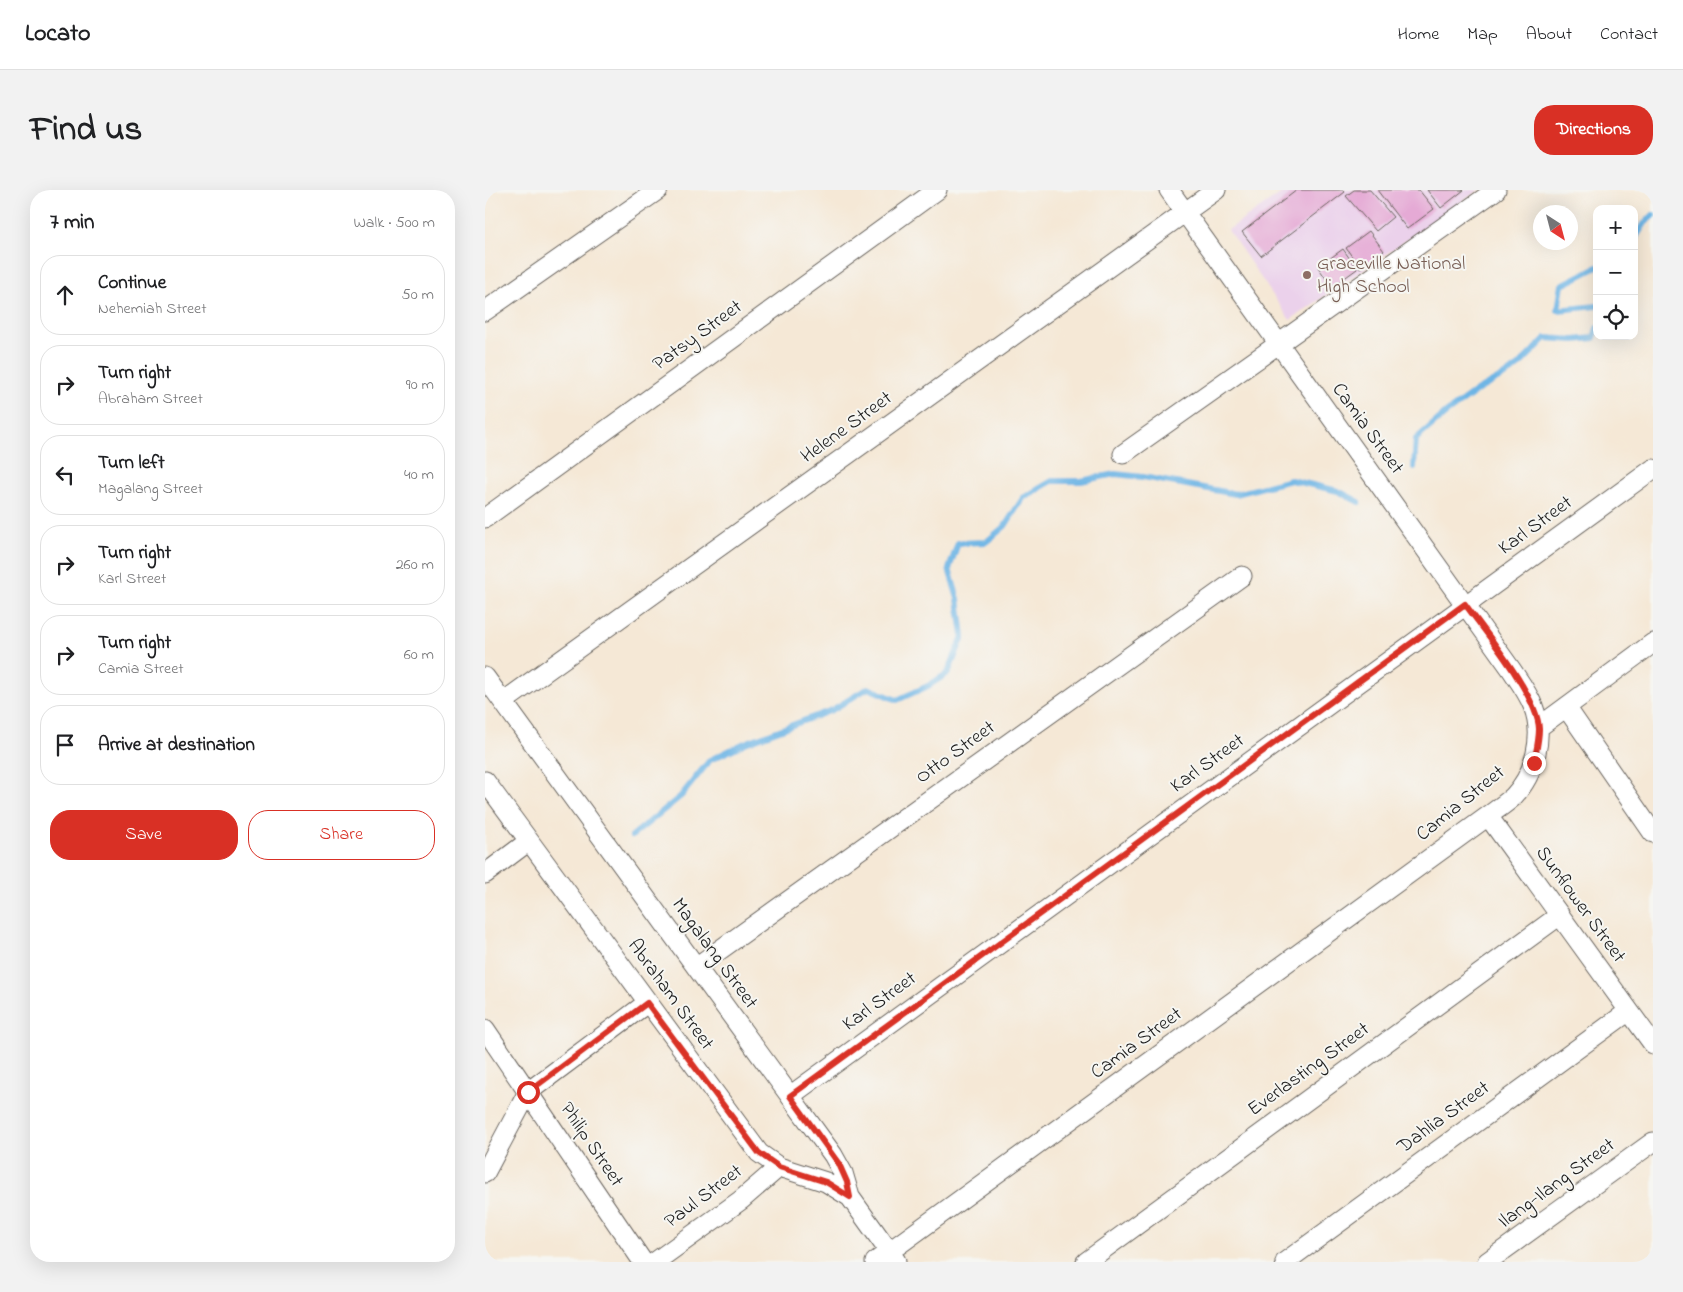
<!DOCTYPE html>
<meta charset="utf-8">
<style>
:root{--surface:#fff;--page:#f2f2f2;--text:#202124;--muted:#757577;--line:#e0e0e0;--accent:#d93025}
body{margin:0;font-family:"Indie Flower",sans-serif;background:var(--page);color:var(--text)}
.controls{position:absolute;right:15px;top:15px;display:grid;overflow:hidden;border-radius:10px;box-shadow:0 5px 20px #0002}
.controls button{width:45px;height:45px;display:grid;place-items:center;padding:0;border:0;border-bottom:1px solid var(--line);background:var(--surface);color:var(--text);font:25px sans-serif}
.compass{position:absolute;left:1048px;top:15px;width:45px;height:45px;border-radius:50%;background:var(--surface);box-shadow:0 5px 20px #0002;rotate:144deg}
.stop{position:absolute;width:15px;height:15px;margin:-11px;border:4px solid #d93025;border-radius:50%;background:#fff}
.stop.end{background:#d93025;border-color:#fff;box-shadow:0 1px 5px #0008}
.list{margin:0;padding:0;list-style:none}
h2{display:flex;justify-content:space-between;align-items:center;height:65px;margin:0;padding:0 20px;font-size:21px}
h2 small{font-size:16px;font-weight:400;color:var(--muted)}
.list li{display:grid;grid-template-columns:32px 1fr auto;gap:15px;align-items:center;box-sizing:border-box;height:80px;margin:0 10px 10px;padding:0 10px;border:1px solid var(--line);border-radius:20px}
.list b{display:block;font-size:19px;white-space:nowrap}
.list p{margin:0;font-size:16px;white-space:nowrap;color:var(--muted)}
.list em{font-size:16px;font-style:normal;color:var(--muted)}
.actions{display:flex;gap:10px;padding:15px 20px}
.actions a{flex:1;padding:11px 0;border:1px solid var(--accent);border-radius:20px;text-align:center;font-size:18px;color:var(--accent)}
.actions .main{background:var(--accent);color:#fff}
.icon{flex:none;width:28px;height:28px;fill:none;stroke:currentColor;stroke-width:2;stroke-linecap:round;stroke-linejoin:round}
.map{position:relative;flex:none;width:1168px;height:1072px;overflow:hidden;border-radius:20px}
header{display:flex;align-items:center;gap:30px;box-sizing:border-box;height:70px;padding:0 25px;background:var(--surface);border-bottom:1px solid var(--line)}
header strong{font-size:24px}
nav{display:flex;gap:28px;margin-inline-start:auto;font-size:18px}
.intro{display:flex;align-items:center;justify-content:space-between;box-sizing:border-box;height:120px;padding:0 30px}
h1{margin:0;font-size:35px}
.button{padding:12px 22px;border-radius:20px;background:var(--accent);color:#fff;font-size:18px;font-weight:700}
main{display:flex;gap:30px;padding:0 30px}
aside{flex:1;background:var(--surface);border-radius:20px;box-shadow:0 5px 20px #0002}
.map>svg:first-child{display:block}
.built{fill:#ebd1eb}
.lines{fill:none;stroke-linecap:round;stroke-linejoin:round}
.stream{stroke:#6eb5e5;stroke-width:6}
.building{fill:#e5aad5}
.street-casing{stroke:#68635d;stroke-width:21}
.street{stroke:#fff;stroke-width:19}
.route{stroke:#d93025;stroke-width:6}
.education-dot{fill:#8d6e63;stroke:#f6f6f2;stroke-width:2}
.labels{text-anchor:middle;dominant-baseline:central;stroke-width:4;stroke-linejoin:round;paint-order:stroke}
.education-label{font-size:20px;fill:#785e54;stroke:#f6f6f2;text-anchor:start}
.street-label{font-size:20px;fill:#1c1c1c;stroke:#f6f6f2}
</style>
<header>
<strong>Locato</strong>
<nav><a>Home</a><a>Map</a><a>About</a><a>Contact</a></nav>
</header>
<div class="intro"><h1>Find us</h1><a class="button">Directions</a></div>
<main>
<aside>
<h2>7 min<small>Walk · 500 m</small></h2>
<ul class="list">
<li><svg class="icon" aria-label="ahead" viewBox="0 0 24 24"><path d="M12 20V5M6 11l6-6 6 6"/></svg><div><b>Continue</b><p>Nehemiah Street</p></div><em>50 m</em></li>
<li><svg class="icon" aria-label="right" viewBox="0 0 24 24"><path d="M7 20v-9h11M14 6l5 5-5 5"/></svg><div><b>Turn right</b><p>Abraham Street</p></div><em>90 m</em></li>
<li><svg class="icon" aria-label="left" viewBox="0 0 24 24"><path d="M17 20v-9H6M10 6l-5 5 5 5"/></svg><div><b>Turn left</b><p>Magalang Street</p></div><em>40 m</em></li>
<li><svg class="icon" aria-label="right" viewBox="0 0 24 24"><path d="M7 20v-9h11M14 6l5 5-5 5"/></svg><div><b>Turn right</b><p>Karl Street</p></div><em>260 m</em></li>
<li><svg class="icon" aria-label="right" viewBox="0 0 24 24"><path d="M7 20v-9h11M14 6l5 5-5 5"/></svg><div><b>Turn right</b><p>Camia Street</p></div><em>60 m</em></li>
<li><svg class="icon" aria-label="arrive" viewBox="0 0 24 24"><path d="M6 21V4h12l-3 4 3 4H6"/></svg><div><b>Arrive at destination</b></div></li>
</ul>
<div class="actions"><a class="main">Save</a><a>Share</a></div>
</aside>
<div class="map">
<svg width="1168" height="1072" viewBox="0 0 1168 1072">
<rect width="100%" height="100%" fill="#f6f6f2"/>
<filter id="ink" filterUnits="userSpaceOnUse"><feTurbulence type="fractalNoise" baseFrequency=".02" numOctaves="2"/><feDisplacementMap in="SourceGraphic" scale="10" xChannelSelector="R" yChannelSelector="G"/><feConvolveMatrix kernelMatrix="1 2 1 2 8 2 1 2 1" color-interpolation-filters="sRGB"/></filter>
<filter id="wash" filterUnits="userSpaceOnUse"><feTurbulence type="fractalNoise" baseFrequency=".0096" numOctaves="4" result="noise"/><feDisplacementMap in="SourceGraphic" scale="20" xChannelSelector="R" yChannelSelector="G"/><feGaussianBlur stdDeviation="1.12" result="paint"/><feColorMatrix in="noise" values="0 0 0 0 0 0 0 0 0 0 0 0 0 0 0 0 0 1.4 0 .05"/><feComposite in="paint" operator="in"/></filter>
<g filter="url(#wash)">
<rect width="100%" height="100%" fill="#f5e8d6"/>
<path class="built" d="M801 0H994L805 130 743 40Z"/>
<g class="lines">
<path class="stream" d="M1149 50 1160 33 1168 25
M1112 77 1077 95 1073 120 1112 116
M929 277 931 249 961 223 993 200 1030 179 1061 148 1089 150 1109 148 1112 138
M147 646 196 606 225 570 260 553 347 520 383 498 412 510 443 496 463 483 478 446 473 409 464 379 473 353 501 352 520 336 538 308 567 291H596L630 284 658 287 751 304 806 290 853 301 874 312"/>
</g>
<g id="blocks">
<path class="building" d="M812 0H858L860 2 776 66 757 42Z
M869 0H885L908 27 891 41 861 6Z
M892 0H934L949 19 922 39Z
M942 0H979L956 18Z
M884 41 899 61 875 78 861 58Z
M858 59 872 79 847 97 833 77Z"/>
</g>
</g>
<g filter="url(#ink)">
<use href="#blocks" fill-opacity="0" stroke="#68635d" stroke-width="1"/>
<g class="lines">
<g class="street-casing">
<path id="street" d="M0 121 173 0
M638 264 1011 0
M0 328 452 0
M0 487 348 965 358 983 365 1007 411 1071
M18 512 731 0
M1081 517 1168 643
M1054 537 1168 453
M0 591 274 963 294 977 341 992 365 1007
M1003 626 1168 854
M0 684 44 651
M211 777 757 386
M0 839 158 1072
M305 906 1168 279
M0 983 43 902 162 813
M170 1072 256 1010 294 977
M390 1072 1003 626C1011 620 1020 614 1028 607 1050 584 1060 546 1048 516 1043 503 1034 491 1026 479L684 0
M601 1072 1075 725
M800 1072 1144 821
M1002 1072 1168 952"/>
</g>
<use href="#street" class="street"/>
</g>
</g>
<g class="lines" filter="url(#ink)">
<path class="route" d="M43 902 162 813 274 963 294 977 341 992 365 1007 362 992 354 974 305 906 980 414C1000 442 1053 506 1054 539 1054 550 1051 562 1049 573"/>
</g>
<circle class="education-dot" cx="822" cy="85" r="5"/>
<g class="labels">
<g class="education-label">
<text x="832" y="74">Graceville National<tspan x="832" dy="23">High School</tspan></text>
</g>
<g class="street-label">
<text transform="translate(213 146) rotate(-36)">Patsy Street</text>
<text transform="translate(362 238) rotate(-36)">Helene Street</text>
<text transform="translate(882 239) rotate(54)">Camia Street</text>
<text transform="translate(1051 336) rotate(-36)">Karl Street</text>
<text transform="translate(471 563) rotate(-36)">Otto Street</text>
<text transform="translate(723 574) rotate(-36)">Karl Street</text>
<text transform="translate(976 614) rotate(-39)">Camia Street</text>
<text transform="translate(1095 715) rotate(54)">Sunflower Street</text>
<text transform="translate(229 764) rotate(54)">Magalang Street</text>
<text transform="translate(185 805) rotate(54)">Abraham Street</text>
<text transform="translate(395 812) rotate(-36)">Karl Street</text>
<text transform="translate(652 854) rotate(-36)">Camia Street</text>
<text transform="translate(824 880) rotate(-36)">Everlasting Street</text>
<text transform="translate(959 928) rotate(-36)">Dahlia Street</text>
<text transform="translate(106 955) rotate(56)">Philip Street</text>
<text transform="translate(1072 994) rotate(-36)">Ilang-Ilang Street</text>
<text transform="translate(219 1007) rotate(-37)">Paul Street</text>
</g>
</g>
</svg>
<div class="controls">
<button>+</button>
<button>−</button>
<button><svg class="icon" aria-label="locate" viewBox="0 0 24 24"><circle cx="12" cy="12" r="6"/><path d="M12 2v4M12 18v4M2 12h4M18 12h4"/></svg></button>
</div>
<svg class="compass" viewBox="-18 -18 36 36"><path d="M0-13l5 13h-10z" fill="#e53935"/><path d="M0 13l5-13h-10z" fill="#757577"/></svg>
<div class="stop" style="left:43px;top:902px"></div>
<div class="stop end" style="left:1049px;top:573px"></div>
</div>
</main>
